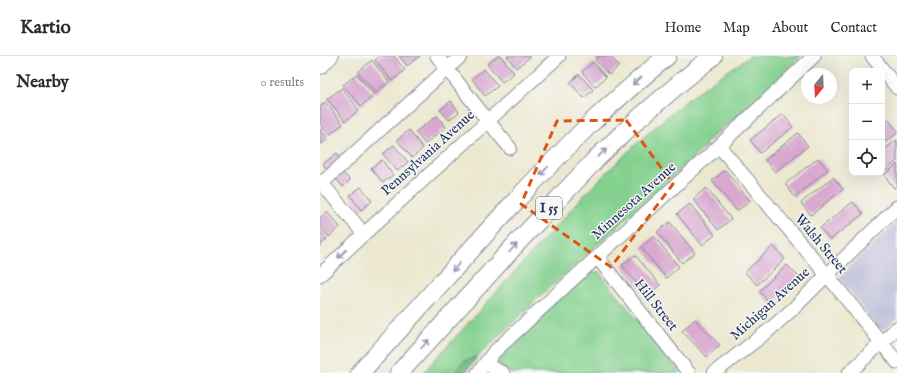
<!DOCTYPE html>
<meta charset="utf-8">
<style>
:root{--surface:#fff;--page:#f7f7f7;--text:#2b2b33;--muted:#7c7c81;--line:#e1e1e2}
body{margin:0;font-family:"IM FELL English",serif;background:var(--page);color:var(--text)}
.controls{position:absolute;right:12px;top:12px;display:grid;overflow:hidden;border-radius:8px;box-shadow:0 4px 16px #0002}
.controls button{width:36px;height:36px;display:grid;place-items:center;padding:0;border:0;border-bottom:1px solid var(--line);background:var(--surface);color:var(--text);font:20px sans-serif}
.compass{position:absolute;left:481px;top:12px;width:36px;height:36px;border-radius:50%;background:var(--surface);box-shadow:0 4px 16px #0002;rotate:198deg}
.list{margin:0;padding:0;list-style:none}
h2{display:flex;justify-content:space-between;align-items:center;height:52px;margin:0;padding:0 16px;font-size:17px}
h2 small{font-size:13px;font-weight:400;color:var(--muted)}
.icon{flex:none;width:22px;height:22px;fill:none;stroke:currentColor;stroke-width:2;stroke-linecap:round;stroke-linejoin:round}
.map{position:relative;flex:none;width:577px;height:317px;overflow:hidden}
header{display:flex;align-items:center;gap:24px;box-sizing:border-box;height:56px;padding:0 20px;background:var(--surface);border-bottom:1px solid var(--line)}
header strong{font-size:19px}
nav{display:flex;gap:22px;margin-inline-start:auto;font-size:14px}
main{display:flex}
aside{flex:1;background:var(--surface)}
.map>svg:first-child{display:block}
.industrial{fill:#c2c2dc}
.green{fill:#84d18f;stroke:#508076}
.forest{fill:#6bb37a;stroke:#43716c}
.building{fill:#d9a7d0}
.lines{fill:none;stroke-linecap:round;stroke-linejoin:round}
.minor-casing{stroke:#848c97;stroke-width:15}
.major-casing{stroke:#848c97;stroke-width:18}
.highway-casing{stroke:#848c97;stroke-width:20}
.minor{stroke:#fff;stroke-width:13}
.major{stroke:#fff;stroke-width:16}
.highway{stroke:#fff;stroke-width:18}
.oneway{stroke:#8d97ae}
.marked{fill:none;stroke:#de5710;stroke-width:3;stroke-dasharray:8 5;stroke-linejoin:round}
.labels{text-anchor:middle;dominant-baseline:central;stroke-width:3;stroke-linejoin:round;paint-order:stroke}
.shield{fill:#f6f6f2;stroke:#5d6b8a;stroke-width:1}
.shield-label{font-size:13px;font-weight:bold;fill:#1b2f5e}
.street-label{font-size:14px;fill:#1b2f5e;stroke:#f6f6f2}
</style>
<header>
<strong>Kartio</strong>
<nav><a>Home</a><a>Map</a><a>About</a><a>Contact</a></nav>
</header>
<main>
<aside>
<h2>Nearby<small>0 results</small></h2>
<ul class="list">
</ul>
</aside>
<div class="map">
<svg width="577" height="317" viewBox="0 0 577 317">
<rect width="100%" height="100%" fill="#f6f6f2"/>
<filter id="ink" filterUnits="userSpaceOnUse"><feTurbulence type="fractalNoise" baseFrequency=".025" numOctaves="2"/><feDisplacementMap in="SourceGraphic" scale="8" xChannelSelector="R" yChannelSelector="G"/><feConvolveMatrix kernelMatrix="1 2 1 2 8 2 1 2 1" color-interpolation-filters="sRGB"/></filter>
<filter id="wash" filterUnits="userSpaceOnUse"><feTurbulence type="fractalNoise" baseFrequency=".012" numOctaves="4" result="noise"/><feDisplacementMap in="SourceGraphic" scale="16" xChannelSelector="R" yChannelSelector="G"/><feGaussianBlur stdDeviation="0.9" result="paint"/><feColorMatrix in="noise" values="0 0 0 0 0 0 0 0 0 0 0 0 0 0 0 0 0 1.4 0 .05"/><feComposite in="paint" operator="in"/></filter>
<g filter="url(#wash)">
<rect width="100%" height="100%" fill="#ece8d0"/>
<path class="industrial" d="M577 166V263L564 274H561L559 273 521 224 520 222 522 217Z"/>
<path class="green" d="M430 0H481L407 70 405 69 385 88 386 90 217 243 157 301 144 305 134 317H103L268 135C302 101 337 67 375 38 392 25 412 13 430 0Z
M271 214 275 218 278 215 360 317H192L172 308 185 292Z"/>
<path class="forest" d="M157 301 145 317H134L144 305Z"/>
<g id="blocks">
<path class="building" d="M60 0H74L85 14 72 25 55 4Z
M79 0H100L87 10Z
M178 0H181L194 17 182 26 167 8Z
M187 0H209L210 1 196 12Z
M279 0H291L299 10 289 19 275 4Z
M52 4 69 26 56 37 38 16Z
M273 6 286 21 275 31 262 16Z
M164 13 178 30 165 40 152 23Z
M37 18 54 39 41 50 23 29Z
M259 18 273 34 264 42 250 27Z
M22 32 39 54 25 65 7 43Z
M131 45 139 56 129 64 120 54Z
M5 46 23 68 9 79 0 68V51Z
M463 58 473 71 440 97 430 84Z
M117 60 126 71 105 88 95 76Z
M568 63 577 74V77L562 89V67Z
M0 73 8 83 0 89Z
M89 74 103 92 92 102 77 84Z
M478 77 488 90 455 116 445 104Z
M577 84V105L562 117V95Z
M74 89 88 106 77 115 63 98Z
M17 97 22 104 8 115 3 108Z
M498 102 508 114 475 141 465 128Z
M62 104 73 119 63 127 51 112Z
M577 108V130L574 132 564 119Z
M405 114 430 145 417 155 392 125Z
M23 117 30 124 23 131 16 123Z
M513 121 523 133 491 159 481 147Z
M41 131 52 145 41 154 30 139Z
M386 132 411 163 398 174 373 143Z
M533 146 543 158 510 184 500 172Z
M370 148 395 179 382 189 357 158Z
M7 156 20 171 9 181 0 171V162Z
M350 166 375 197 362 207 337 176Z
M0 175 7 183 0 190Z
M334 180 359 211 346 222 321 191Z
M453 190 465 203 437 229 425 216Z
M315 199 340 229 327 240 302 209Z
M467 209 480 222 451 248 439 235Z
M375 263 400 289 387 301 362 275Z"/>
</g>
</g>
<g filter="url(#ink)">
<use href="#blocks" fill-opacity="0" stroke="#848c97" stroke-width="1"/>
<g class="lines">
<g class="minor-casing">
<path id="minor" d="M117 0 168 65 190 92
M552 0 577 32
M399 90 507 219 577 306
M0 125 44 178
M2 127 141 0
M277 201 369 317
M0 219 44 178 239 0
M165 308 183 317
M158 317 174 296 277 201 399 90 494 0
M394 317 448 275 475 251 507 219 577 151
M529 317 577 272"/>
</g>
<g class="major-casing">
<path id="major" d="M0 10 10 0"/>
</g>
<g class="highway-casing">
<path id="highway" d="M40 317C116 234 190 147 270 68 295 44 321 22 347 0
M79 317 198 186 277 102 318 63 361 26 393 0"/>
</g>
<use href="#minor" class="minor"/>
<use href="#major" class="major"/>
<use href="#highway" class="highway"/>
</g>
<defs><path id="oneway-shaft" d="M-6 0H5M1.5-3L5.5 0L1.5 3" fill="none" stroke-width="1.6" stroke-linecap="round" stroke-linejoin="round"/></defs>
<g class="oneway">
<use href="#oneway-shaft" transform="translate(317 25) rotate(140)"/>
<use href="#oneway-shaft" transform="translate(282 97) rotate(-43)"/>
<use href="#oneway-shaft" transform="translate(224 115) rotate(133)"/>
<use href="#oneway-shaft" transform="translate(193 192) rotate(-48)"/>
<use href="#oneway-shaft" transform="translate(22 198) rotate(136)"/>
<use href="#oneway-shaft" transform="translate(136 211) rotate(132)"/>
<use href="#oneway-shaft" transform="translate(105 288) rotate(-48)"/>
</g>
</g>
<path class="marked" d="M306 64 353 128 291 211 201 148 237 65Z"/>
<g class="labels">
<rect class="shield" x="216" y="141" width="26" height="22" rx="3"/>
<g class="shield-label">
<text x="229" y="152">I 55</text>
</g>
<g class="street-label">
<text transform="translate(108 97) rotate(-42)">Pennsylvania Avenue</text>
<text transform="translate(314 145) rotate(-42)">Minnesota Avenue</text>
<text transform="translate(501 188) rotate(50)">Walsh Street</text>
<text transform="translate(450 248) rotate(-42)">Michigan Avenue</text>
<text transform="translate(336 249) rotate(52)">Hill Street</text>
</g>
</g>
</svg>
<div class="controls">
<button>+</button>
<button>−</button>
<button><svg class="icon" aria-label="locate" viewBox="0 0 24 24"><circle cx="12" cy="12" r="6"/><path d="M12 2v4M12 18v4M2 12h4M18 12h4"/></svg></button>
</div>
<svg class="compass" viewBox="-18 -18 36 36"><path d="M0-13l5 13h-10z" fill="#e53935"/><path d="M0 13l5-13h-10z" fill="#7c7c81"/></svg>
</div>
</main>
